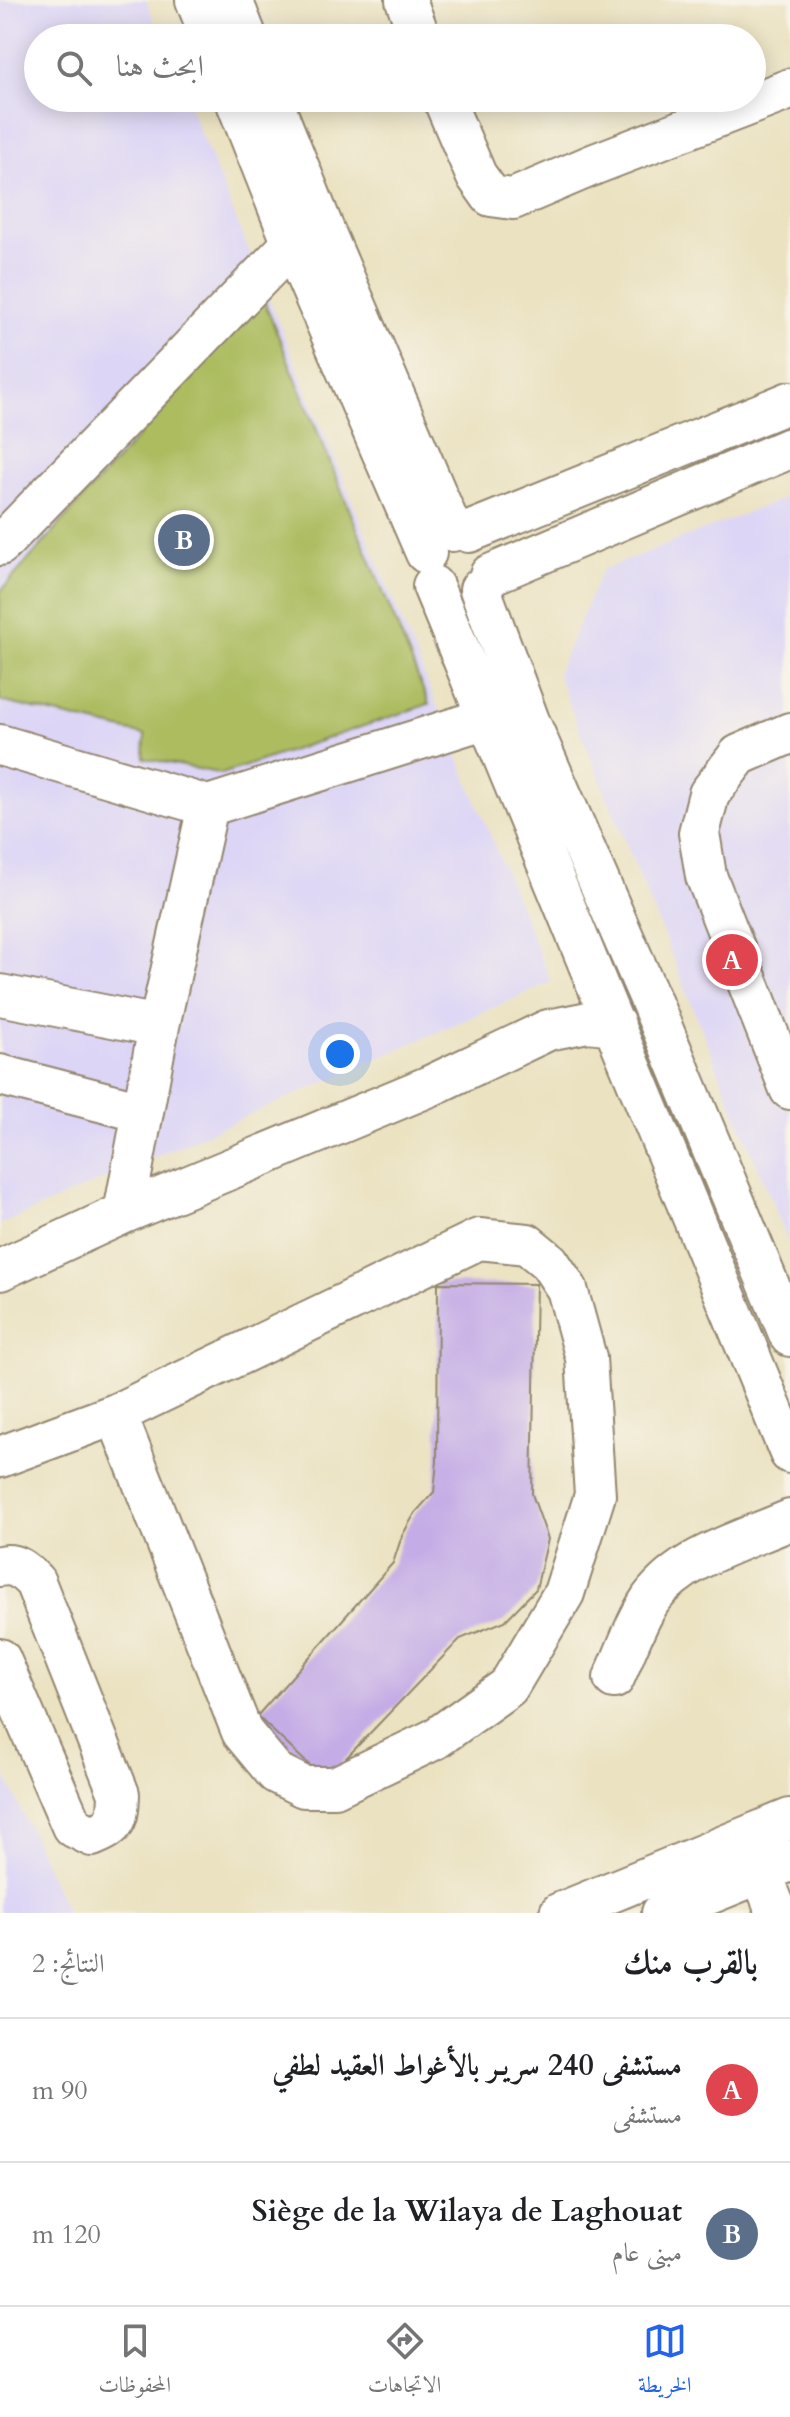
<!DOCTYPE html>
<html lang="ar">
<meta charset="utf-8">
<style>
:root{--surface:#fff;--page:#f6f6f6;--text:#202124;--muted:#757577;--line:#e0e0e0;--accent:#2563eb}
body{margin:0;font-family:Cardo,Amiri,serif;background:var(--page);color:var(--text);direction:rtl}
.you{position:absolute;left:340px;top:1054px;width:28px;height:28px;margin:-20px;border:6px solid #fff;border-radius:50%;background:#1a73e8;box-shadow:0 0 0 12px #1a73e833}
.badge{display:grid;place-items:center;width:52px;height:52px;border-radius:50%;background:var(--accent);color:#fff;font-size:26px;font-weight:700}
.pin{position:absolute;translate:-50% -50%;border:4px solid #fff;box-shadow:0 2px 8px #0006}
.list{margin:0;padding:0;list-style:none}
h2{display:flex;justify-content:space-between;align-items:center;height:104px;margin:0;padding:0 32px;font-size:34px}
h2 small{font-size:26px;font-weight:400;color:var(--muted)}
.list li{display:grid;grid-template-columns:52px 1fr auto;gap:24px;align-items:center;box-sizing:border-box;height:144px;padding:0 32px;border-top:2px solid var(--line)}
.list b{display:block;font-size:30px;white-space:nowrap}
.list p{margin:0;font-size:26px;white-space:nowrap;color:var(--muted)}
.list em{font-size:26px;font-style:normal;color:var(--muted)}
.icon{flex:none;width:44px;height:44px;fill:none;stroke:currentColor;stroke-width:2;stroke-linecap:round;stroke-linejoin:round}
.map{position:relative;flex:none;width:790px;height:1913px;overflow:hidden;direction:ltr}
.search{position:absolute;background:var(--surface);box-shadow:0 4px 20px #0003;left:24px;right:24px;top:24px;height:88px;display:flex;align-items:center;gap:20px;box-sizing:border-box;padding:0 28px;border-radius:44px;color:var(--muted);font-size:30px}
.sheet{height:392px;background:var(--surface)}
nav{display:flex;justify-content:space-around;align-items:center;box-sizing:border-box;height:112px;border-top:2px solid var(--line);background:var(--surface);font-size:22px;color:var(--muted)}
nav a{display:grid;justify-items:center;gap:4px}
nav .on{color:var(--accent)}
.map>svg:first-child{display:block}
.built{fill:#ddd5f6}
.green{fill:#acbc5e;stroke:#74733e;stroke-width:2}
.building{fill:#c4ace6}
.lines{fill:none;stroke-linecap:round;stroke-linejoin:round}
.minor-casing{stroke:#938670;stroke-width:44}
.minor{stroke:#fff;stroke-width:40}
</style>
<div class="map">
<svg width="790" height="1913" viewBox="0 0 790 1913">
<rect width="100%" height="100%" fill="#f7f3e8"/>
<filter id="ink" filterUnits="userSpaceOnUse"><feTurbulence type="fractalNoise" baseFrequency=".0125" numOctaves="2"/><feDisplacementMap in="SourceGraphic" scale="16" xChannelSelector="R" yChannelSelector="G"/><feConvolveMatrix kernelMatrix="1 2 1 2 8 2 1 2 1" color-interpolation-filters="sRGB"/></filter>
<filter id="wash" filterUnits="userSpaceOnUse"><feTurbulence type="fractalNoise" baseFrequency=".006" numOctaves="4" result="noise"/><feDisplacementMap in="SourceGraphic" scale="32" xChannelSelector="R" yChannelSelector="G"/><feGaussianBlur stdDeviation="1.8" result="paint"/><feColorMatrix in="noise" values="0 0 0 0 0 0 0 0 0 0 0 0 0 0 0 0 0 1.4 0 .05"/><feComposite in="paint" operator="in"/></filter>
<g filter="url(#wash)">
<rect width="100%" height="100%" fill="#ebe2c1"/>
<path class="built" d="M0 0H146L161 38H38V98H186L551 982 0 1225Z
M790 496V1246L557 674 602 570Z
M0 1763 67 1913H0Z"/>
<path class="green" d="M262 296 429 704 222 774 144 758 145 735 0 701V592Z"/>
<g id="blocks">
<path class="building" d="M438 1283 536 1284 532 1494 548 1539 536 1589 505 1621 460 1639 325 1780 257 1716 393 1563 402 1536 415 1513 434 1492 437 1461Z"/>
</g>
</g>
<g filter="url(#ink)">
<use href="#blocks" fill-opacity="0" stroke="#938670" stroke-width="2"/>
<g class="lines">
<g class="minor-casing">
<path id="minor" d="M196 0 211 38
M232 0 247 38
M406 0 420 38
M235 98 302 267 426 553
M271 98 325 233 452 531
M443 98 476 175 491 196 513 199 595 164 790 89
M469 532 790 402
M0 545 293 243 313 236
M490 575 790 448
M433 586 790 1453
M480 589 529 721 648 994 790 1336
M790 733 739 755 709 794 699 833 706 876 790 1089
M0 745 208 806 487 718
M0 995 159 1026
M0 1075 142 1112
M124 1213 159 1026 208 806
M0 1270 124 1213 430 1086 548 1030 588 1022 615 1025
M0 1457 116 1414 479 1239 527 1244 549 1262 567 1289 586 1358 595 1495 564 1593 508 1687 435 1739 335 1787H304L276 1773 242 1732 116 1414
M0 1566C16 1562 25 1572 35 1582L119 1794C118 1820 117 1826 92 1836L72 1826 0 1659
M614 1678C626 1652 635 1623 651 1599 683 1556 742 1541 790 1520
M752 1850 777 1913
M560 1913 790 1819
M662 1913 790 1861"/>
</g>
<use href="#minor" class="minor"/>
</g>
</g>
</svg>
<div class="you"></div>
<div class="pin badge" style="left:732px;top:960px;background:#e0444e">A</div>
<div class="pin badge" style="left:184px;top:540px;background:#5c6f8a">B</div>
<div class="search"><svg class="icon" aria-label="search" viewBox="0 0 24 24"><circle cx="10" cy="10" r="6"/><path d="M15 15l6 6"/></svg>ابحث هنا</div>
</div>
<section class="sheet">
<h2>بالقرب منك<small>النتائج: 2</small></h2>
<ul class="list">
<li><span class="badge" style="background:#e0444e">A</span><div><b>مستشفى 240 سريـر بالأغواط العقيد لطفي</b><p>مستشفى</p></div><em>90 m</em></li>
<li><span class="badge" style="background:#5c6f8a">B</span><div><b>Siège de la Wilaya de Laghouat</b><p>مبنى عام</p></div><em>120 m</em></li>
</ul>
</section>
<nav>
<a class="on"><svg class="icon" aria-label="map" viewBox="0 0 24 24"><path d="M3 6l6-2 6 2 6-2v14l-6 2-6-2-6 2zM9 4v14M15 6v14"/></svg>الخريطة</a>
<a><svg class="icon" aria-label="directions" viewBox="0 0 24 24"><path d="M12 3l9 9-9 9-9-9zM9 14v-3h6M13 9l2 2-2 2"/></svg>الاتجاهات</a>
<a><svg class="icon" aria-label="saved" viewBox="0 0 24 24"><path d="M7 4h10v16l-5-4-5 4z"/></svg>المحفوظات</a>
</nav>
